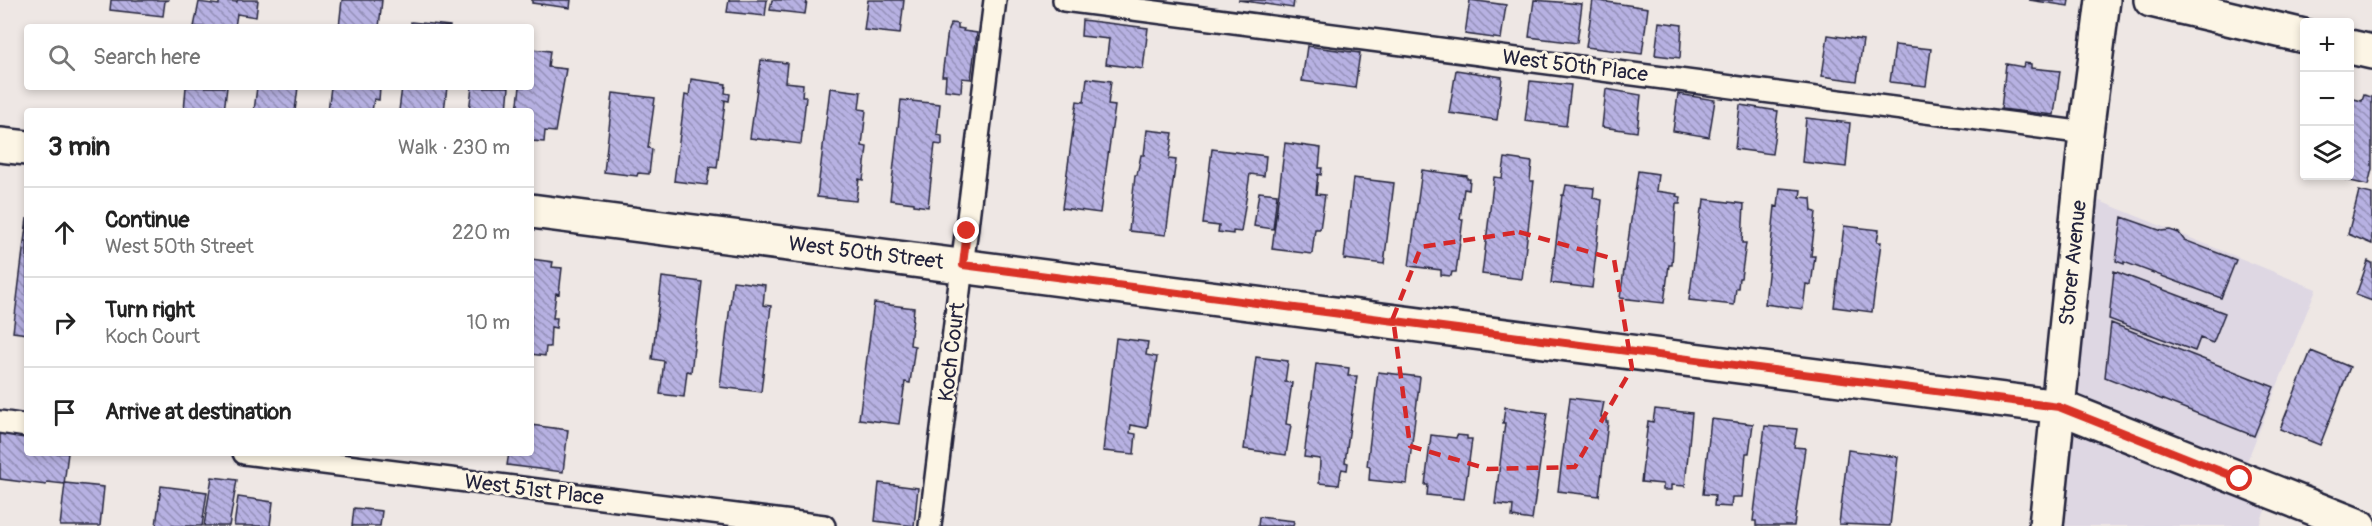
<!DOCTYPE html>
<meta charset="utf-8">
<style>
:root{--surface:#fff;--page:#f2f2f2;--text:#222;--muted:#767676;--line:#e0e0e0}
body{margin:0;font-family:Pangolin,sans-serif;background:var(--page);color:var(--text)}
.controls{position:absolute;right:18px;top:18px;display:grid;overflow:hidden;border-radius:6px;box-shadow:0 3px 9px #0003}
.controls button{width:54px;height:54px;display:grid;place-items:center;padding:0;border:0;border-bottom:2px solid var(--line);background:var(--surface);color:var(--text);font:30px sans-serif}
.stop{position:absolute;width:18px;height:18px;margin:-14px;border:4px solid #d93025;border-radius:50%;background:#fff}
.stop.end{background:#d93025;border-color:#fff;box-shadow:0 2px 6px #0008}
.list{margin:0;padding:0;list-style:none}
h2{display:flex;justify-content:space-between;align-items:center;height:78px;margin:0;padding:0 24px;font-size:26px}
h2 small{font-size:20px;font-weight:400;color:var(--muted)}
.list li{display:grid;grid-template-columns:39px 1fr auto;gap:18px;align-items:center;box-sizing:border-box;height:90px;padding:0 24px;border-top:2px solid var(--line)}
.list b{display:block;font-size:22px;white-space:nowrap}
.list p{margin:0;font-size:20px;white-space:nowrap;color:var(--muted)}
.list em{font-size:20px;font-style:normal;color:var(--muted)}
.icon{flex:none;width:33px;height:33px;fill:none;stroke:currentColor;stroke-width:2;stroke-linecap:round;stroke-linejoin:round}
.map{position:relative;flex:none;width:2372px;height:526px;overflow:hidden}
.search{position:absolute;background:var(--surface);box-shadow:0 3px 9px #0003;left:24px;top:24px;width:510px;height:66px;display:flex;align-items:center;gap:15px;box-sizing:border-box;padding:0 21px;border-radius:6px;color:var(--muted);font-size:22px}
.panel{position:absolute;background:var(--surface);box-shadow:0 3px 9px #0003;left:24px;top:108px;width:510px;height:348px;border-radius:6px}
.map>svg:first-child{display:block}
.built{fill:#ded7e3}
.building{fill:url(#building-back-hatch);stroke:#22223b;stroke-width:1.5}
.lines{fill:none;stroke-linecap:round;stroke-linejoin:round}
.lane-casing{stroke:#22223b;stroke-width:26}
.street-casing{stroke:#22223b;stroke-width:38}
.secondary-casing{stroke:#22223b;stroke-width:38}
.lane{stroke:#fcf5e5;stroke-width:21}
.street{stroke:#fcf5e5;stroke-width:33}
.secondary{stroke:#fcf5e5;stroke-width:33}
.route{stroke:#d93025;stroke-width:8}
.marked{fill:none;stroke:#d62828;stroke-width:4.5;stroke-dasharray:12 8;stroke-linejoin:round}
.labels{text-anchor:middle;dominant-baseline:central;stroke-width:6;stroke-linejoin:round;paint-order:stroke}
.street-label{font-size:21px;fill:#22223b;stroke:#fcf5e5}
</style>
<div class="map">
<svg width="2372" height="526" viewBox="0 0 2372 526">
<defs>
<pattern id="building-back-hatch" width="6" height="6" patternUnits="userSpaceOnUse" patternTransform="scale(1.5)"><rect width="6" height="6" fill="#b7b1e2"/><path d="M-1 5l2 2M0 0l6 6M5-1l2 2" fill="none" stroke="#9490b8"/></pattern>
</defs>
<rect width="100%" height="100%" fill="#eee7e4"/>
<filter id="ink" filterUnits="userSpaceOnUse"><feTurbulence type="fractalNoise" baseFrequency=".0167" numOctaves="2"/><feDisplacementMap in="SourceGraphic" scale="12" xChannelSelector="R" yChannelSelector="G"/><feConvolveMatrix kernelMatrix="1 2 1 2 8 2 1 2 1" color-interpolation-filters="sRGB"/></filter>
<g filter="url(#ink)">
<path class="built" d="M2080 193 2316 289 2240 479 2272 492 2259 526H2046Z"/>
<path class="building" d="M111 0H169L165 1 163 16 110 10Z
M219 0 237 2V0H258L256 17 237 14 235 27H194L199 2 219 5Z
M342 0H382L379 27H339Z
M532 0H571L570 8 532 3Z
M729 0H767L765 16 727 12Z
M772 0H807L805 14 770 10Z
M868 0H904L900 34 864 30Z
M1238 0H1294L1293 8Z
M1470 0 1506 5 1501 39 1465 34Z
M1534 0 1582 4 1577 43 1529 37Z
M1593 0 1648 8 1642 54 1586 47Z
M2029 0H2069L2068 6Z
M1082 20 1148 28 1143 69 1106 64 1109 39 1081 36Z
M411 22 450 26V27H411Z
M1659 22 1682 25 1680 58 1655 55Z
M951 23 958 24V28L964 29 963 31 977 33 971 79 962 78 961 92 945 90 946 76H942L948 30Z
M1828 35 1863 40 1857 81 1822 76Z
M1895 45 1931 49 1926 86 1890 82Z
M1307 46 1360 53 1355 88 1302 81Z
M531 49 550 51 548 67 566 69 555 132 545 131 544 142 531 141V111H517L520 87H531Z
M761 60 787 63 785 82 803 84 802 97H806L801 144 750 138Z
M2024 63 2031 64V68L2060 71 2054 115 2001 109 2006 64 2023 67Z
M1456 70 1502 77 1497 120 1449 113Z
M1087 78 1111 81 1108 105 1115 106 1100 213 1062 208 1077 101 1084 102Z
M691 79 726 84 725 93 730 94 729 101 724 100 725 102 717 168 710 167 707 185 674 181 685 95 689 96Z
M1530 81 1571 85 1566 126 1525 121Z
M186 87H227L224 111H184Z
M257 87H298L295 111H254Z
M331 87H380L379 100 374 99 372 111H328Z
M402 87H447L444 111H399Z
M472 87H509L507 111H469Z
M830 88 861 92 859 109 866 110 862 146 867 147 863 180 859 179 856 201 817 197Z
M1606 89 1641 95 1637 132 1602 127Z
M613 93 655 98 648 148 652 149 649 174 638 173 637 176 604 172Z
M1678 94 1715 100 1709 137 1673 131Z
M2364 95 2372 97V169L2368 185 2346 180 2347 176H2350V98L2362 101Z
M901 100 940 104 937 135 942 136V145L935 144 928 207 914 205V203L890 200Z
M1740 105 1778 111 1772 154 1735 149Z
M1806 118 1850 123 1846 167 1802 162Z
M1147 130 1173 133 1169 159 1176 160 1166 235 1129 231 1135 175H1137L1141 155H1144Z
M1285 143 1321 148 1319 168H1322L1321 175 1318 174 1316 194 1325 195 1320 229H1315L1312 254 1272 249Z
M1212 149 1266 156 1264 176 1250 174 1241 232 1233 231V234L1218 232 1219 226 1203 224Z
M1505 158 1532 162 1530 181H1534L1522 279 1482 274 1494 177 1502 178Z
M1422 170 1467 176V179H1470L1469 190 1464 189 1460 219H1463L1456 272H1452L1451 276 1441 275V270L1409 266Z
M1638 171 1658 174 1656 191 1677 194 1676 196 1681 197 1680 204H1676L1672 265H1669L1664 303 1620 298Z
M1353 178 1394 183 1384 264 1344 259Z
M1566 185 1594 188 1593 198 1602 200 1592 288 1551 283 1562 195H1564Z
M1780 188 1801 190 1800 197 1811 198 1812 211 1816 212 1811 256H1815L1811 285 1806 284 1803 309 1765 304 1775 206 1778 207Z
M2359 191 2372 194V244L2348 234Z
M1259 192 1277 194 1273 229 1254 226Z
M1704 199 1744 204 1742 243H1746L1741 278H1739L1738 288H1736L1734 305 1689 300 1701 209H1703Z
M2122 217 2162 231 2170 230 2179 233 2184 240 2236 260 2221 298 2124 262V264L2116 261Z
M27 218V334L13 332Z
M1844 226 1879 230 1877 242H1881L1872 312 1834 307Z
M531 259 553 262 552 267 562 268 559 294 556 293 553 318H557L556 328 551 327 550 347H546L545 356 531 354Z
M2368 261 2372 263V301L2356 295Z
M2114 271 2225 313 2213 343 2200 338 2195 351 2109 319Z
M662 277 702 282 691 372 687 371 684 397 660 394 664 361 652 359Z
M733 281 765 285 763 305 771 306 761 392 720 387Z
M874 303 914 308 910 345 915 346 910 383 905 382 899 424 859 419Z
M2111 323 2274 387 2254 436 2105 377Z
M1116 338 1148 342 1146 355 1157 357 1147 428 1131 425 1130 433 1136 434 1134 454 1103 451Z
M2311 351 2350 367 2320 445 2280 429Z
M1256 357 1288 361 1285 382 1292 383 1286 424 1291 425 1286 455 1244 449Z
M1316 364 1349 368 1348 376H1357L1345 462 1348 463 1347 470 1342 469 1341 472 1339 485 1319 483 1320 459 1304 457Z
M1378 372 1420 377 1407 484 1369 480 1370 467 1367 466Z
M1570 398 1604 402 1601 417 1606 418V422H1608L1599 496 1558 491Z
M1505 407 1547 413 1532 520 1512 517 1513 506 1495 504 1505 423H1503Z
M1655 409 1692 413 1685 486 1671 485V490H1663V484L1641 482 1648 421 1653 422Z
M1711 419 1753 424 1749 453H1746L1742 497H1732L1731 507 1714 506 1715 495 1703 494Z
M531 425 568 430 563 472 507 465 509 453H531Z
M1765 426 1797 429 1794 447 1805 448 1794 526H1756V521H1753Z
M0 433 27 437V453H68L64 484 47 482 46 485 0 479Z
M1431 435 1456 438 1457 435 1467 436V439H1472L1464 499 1427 495 1428 485H1425Z
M1848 450 1898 457 1890 526 1839 524Z
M212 477 237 480 229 526H204Z
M65 483 104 487 100 526H60Z
M879 483 918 488 914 526 875 521Z
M161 486 207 492 202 526H156Z
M238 497 273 502 270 526H234Z
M354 508 382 511 380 526H352Z
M1259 517 1294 521 1293 526H1258Z"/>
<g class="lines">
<g class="lane-casing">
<path id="lane" d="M1064 0 2086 133
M0 422 27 426
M244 453 824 526
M930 526 995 0"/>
</g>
<g class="street-casing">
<path id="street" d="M2151 0 2304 36
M2350 47 2372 52
M0 145 27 148
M531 211 2059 407 2359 526"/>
</g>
<g class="secondary-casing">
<path id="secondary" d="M2046 526 2086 133 2103 0"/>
</g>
<use href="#lane" class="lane"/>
<use href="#street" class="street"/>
<use href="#secondary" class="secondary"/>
</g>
</g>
<g class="lines" filter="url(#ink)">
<path class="route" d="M967 231 963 265 2059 407 2240 479"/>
</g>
<path class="marked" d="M1519 232 1614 259 1632 368 1575 467 1488 469 1410 446 1393 318 1421 247Z"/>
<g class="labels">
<g class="street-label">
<text transform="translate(1575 66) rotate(7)">West 50th Place</text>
<text transform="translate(866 253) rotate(7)">West 50th Street</text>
<text transform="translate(2073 263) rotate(-84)">Storer Avenue</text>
<text transform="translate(952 352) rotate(-83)">Koch Court</text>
<text transform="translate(534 490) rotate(7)">West 51st Place</text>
</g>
</g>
</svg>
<div class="controls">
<button>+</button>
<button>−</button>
<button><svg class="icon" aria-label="layers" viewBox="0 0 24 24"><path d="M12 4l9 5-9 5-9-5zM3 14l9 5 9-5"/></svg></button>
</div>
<div class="stop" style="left:2240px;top:479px"></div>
<div class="stop end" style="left:967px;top:231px"></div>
<div class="search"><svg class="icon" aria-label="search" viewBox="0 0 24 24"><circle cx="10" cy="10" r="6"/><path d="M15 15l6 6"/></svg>Search here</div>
<section class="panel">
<h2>3 min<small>Walk · 230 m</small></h2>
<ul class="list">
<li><svg class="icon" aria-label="ahead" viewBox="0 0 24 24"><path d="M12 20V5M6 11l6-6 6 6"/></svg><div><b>Continue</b><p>West 50th Street</p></div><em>220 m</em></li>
<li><svg class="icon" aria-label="right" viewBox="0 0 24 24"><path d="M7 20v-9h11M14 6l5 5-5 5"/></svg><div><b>Turn right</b><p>Koch Court</p></div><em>10 m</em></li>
<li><svg class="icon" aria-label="arrive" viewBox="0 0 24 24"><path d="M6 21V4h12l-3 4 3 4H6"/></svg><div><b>Arrive at destination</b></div></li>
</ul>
</section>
</div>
